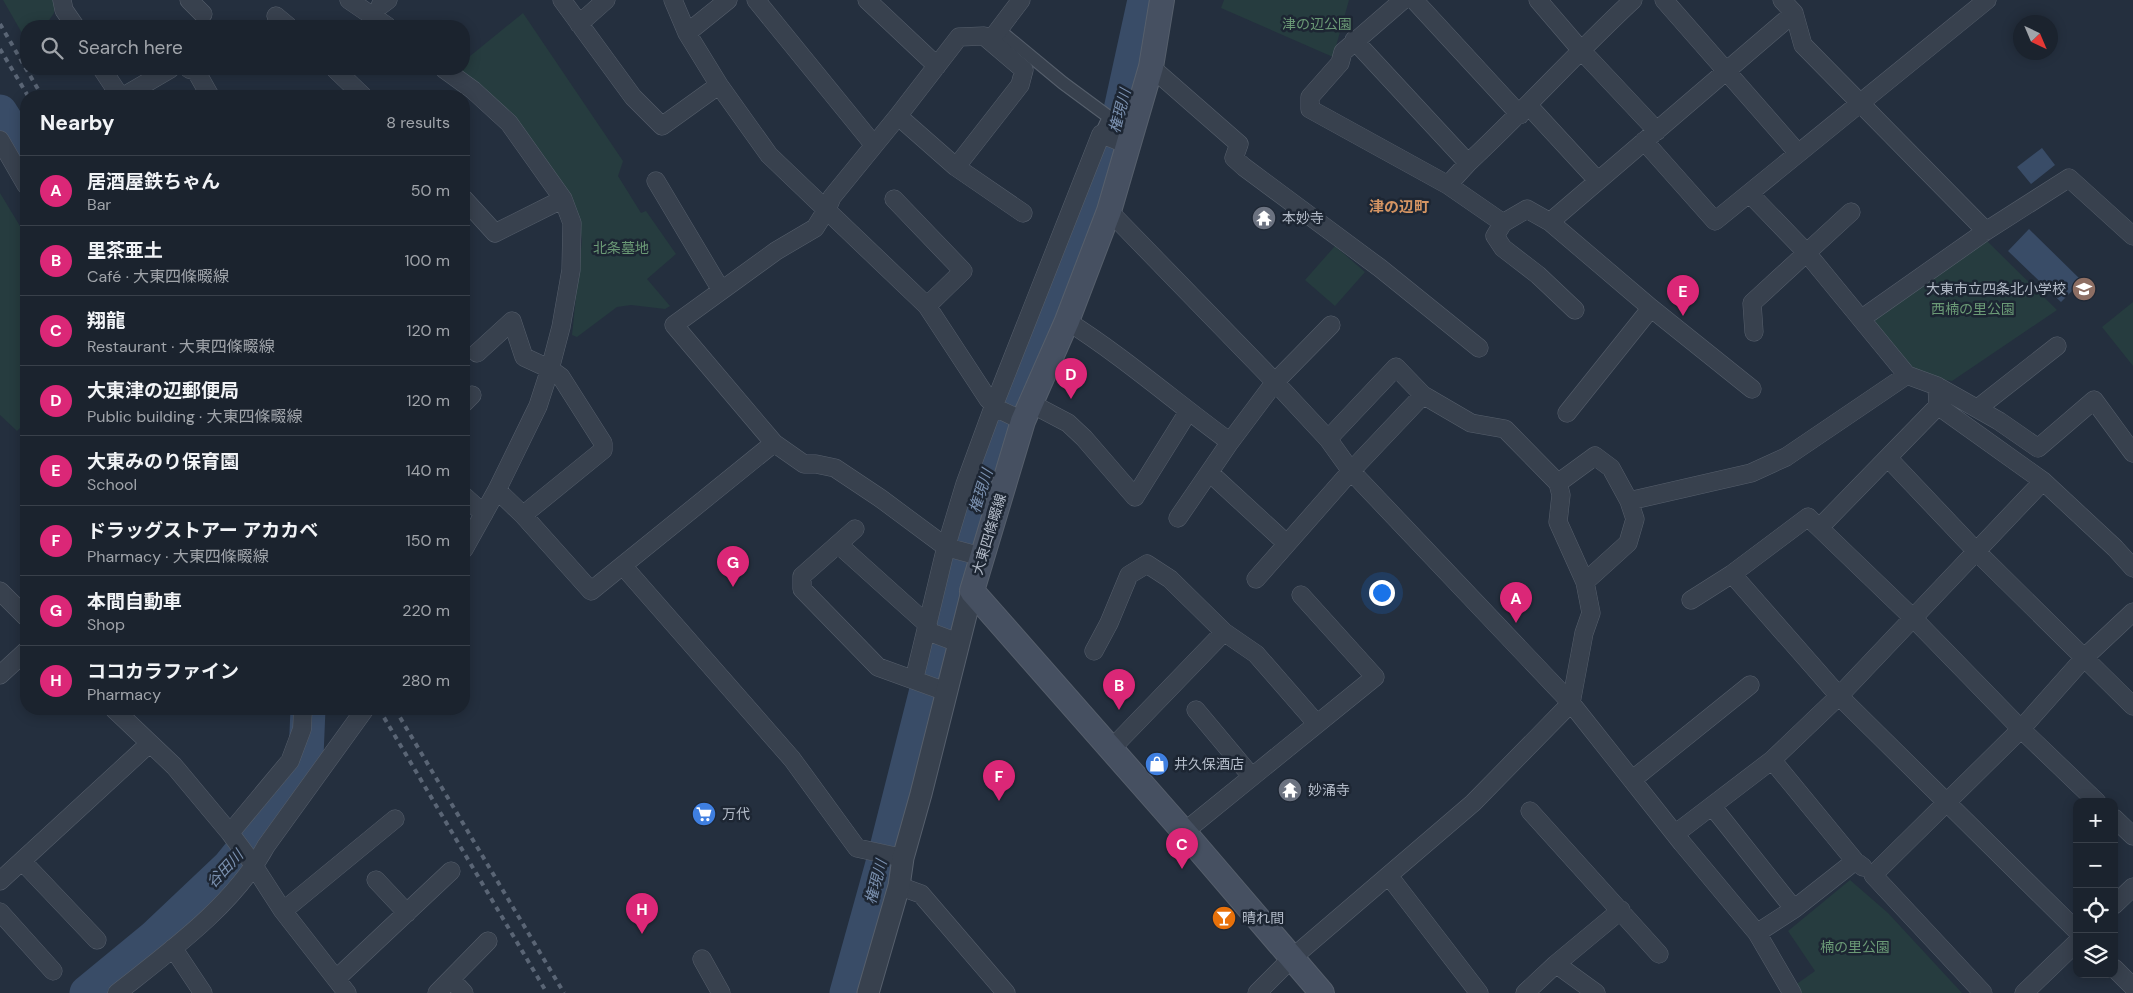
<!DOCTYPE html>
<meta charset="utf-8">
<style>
:root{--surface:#1b232e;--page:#242b36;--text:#f1f3f6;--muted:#a0a4aa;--line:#39404a;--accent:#db2777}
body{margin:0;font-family:"DM Sans","Noto Sans JP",sans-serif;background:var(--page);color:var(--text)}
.controls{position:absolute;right:15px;bottom:15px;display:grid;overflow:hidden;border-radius:10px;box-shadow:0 2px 12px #0003}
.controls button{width:45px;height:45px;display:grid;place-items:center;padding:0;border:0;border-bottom:1px solid var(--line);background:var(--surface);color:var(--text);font:25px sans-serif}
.compass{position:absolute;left:2013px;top:15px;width:45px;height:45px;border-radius:50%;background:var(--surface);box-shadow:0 2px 12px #0003;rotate:136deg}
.you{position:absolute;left:1381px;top:592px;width:18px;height:18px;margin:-12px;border:4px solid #fff;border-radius:50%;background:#1a73e8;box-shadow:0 0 0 8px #1a73e833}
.badge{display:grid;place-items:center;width:32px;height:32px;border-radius:50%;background:var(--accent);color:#fff;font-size:16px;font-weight:700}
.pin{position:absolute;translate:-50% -41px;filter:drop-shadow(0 1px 2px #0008)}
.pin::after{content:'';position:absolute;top:26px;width:18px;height:15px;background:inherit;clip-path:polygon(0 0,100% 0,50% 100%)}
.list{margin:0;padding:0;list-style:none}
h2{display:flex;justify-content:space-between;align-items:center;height:65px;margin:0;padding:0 20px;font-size:21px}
h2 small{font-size:16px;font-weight:400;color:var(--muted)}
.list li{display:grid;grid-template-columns:32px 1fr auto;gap:15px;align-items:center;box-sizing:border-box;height:70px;padding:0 20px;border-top:1px solid var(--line)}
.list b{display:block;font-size:19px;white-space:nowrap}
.list p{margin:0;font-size:16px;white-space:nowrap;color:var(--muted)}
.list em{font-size:16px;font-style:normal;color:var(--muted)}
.icon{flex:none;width:28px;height:28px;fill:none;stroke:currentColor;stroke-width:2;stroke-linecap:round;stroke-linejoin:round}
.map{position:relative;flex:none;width:2133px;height:993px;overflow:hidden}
.search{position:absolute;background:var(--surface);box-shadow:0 2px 12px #0003;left:20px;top:20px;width:450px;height:55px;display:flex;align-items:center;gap:12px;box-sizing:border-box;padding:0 18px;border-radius:20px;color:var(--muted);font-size:19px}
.panel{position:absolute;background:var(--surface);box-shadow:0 2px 12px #0003;left:20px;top:90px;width:450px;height:625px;border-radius:20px}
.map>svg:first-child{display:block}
.green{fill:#263c3f}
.water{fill:#394c67}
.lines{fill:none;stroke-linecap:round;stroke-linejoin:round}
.river{stroke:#394c67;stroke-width:35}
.pedestrian-casing{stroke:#565f6c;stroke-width:14}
.minor-casing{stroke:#565f6c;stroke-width:19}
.tertiary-casing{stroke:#565f6c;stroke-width:23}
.secondary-casing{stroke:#565f6c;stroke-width:26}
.pedestrian{stroke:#38414e;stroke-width:12}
.minor{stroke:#38414e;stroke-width:18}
.tertiary{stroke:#38414e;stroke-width:21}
.secondary{stroke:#465061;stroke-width:24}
.rail{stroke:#5a6575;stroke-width:4;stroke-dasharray:5 5;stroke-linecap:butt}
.labels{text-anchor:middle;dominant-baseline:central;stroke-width:5;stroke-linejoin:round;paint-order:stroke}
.park-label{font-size:14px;fill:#6b9a76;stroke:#1d2633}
.poi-label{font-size:14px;fill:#b4bcc9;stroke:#1d2633;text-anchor:start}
.street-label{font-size:14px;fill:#b4bcc9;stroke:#1d2633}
.water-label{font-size:15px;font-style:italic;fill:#7c92b1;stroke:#1d2633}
.neighbourhood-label{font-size:15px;font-weight:bold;fill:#d59563;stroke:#1d2633}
</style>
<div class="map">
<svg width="2133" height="993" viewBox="0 0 2133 993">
<rect width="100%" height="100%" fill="#242f3e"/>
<path class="green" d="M3 0H54V13L45 26H26V40Z
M1224 0H1349L1333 57 1221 8Z
M523 13 623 161 618 176 641 213 646 211 676 254 647 279 670 306 665 309 631 305 617 307 577 337 572 335 582 240 578 215 503 108 459 69H464V61Z
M0 193 26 236V422L17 431 0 415Z
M1987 241 2057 310 1952 381 1934 378 1907 368 1873 330 1876 318Z
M1335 246 1365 272 1335 306 1305 280Z
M2133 302V366L2102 327Z
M1850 880 1888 913 1962 993H1794L1791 988 1815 971 1788 931Z"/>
<path class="water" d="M2042 148 2055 165 2031 184 2017 167Z
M2029 229 2082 281 2061 302 2008 251Z"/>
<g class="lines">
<path class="river" d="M0 112 26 153
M87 993 155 937 229 867 264 824 306 756 308 709
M847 993 884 860 963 547 1003 422 1090 204 1119 119 1145 0"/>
<g class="pedestrian-casing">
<path id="pedestrian" d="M999 30 1063 83 1109 117 1101 134"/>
</g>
<g class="minor-casing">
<path id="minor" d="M62 0 64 10 75 26
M189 0 203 14
M349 0 387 26
M562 0 633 97 662 126 719 85
M673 0 687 33 719 85 769 155 927 306 988 399 998 409 1023 421
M756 0 874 145
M867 0 937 66
M1403 0 1343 52 1340 63 1310 97V109L1448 185 1503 223 1527 209 1550 222 1794 13
M1414 0 1520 115
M1538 0 1580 49 1657 131
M1664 0 1798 153
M1782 0 1794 13 1803 45 1986 231
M380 6 388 0
M276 16 288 26
M579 24 606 0
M687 33 728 0
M1354 40 1468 163C1525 110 1576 53 1633 0
M990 41 1021 0
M1151 67 1239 144 1234 158 1244 167 1380 268 1479 348
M102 69 120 96
M189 69 196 71 210 96
M335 69 363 96
M444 69 473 90 509 123 563 199 572 223 571 270 561 327 550 369 538 406 497 490 464 549
M124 96 170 69
M1528 105 1598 181
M898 116 956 167 1023 213
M0 140 26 185
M1644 141 1715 221 1987 0
M956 167 1020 85 1024 70 984 36 959 37 898 116 832 197 827 209 815 228 776 251 674 325 774 443 804 464H816L835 468 880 498 946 547 983 557
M656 181 721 290
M1448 185 1468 163
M1750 194 1806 252 1907 375 1937 386 1938 406 1820 527
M464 199 495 233 563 199
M894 199 963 271 927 306
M1109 211 1275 382 1328 439 1351 471 1571 703 1682 843 1757 933 1792 993
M1550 222 1651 308 1752 389
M1503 223 1495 236 1503 248 1538 275 1575 310
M1861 319 1986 231 2069 178 2133 236
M1067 321C1124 357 1175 402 1230 442
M1754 332 1752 303 1851 212
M477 353 512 321 524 357 550 369 561 377 603 443V450L523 515
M1937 386 1999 421 2038 448 2094 400 2133 453
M464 403 472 395
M1030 403 1068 423 1084 438 1135 497 1188 412
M1938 406 2043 481 2115 548 2133 568
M1978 408 2057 346
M1567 413 1651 308
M1888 458 1977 552 2133 706
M1210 473 1286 543
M1558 483 1595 456 1611 468 1629 501 1751 473 1786 457 1907 375
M497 490 523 515 591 591 774 443
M464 496 484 514
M1178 518 1230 442 1275 382 1331 325
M855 529 802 576V589L878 667 947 692
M838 544 928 625
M623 566 792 759 857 848 903 858
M1732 574 1839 696 2043 481
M1256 579 1351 471 1423 395
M1585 582 1628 543 1635 519 1629 501
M0 591 26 617
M1691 600 1732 574 1808 517 1913 618 2021 729 1873 875 1983 993
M927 631 959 643
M1094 651 1109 623 1129 575 1147 564 1170 579 1224 632
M0 675 26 651
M914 680 946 547 965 484 994 405 1101 134 1128 145
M114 709 174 766 230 833 250 860 283 911 347 993
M1196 710 1252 777
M1111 749 1224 632 1256 654 1317 724
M1632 780 1750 685
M2097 802 2021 729 2085 657 2133 612
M1712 806 1794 909 1855 861 1863 867
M1530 811 1659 954
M2114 818 2133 836
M1184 832 1375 677 1301 595
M230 833 290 761 302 729 303 709
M1675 834 1772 760
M22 861 97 940
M1855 861 1772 760 1839 696 2077 931
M1389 876 1479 993
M376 880 407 913
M0 881 150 743
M899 886 921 894 1006 993
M2114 905 2133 887
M283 911 395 819
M0 912 53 971
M1757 933 1794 909
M173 948 203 993
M702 959 721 993
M1556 964 1596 993
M2114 968 2133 987
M336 979 451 871
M451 979 464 993
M117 993C170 951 234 905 266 846L365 709
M437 993 488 941
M1257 993 1292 958 1473 803 1571 703 1584 633 1591 613 1585 582 1558 522 1561 495 1558 483 1505 429 1471 423 1423 395 1396 367 1328 439
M1525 993 1556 964 1621 910
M2024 993 2077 942"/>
</g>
<g class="tertiary-casing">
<path id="tertiary" d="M868 993 899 886 903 858 921 794 972 591"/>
</g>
<g class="secondary-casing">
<path id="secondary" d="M1162 0 1151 67 1109 211 1067 321 1023 421 972 591 1184 832 1322 993"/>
</g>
<use href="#pedestrian" class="pedestrian"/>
<use href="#minor" class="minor"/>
<use href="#tertiary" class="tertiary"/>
<use href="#secondary" class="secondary"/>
<path class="rail" d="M0 24 42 96
M0 49 28 96
M379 709 547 993
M395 709 564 993"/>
</g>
<defs>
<g id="temple-disc" transform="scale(1.25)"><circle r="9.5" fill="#6b7280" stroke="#1d2633"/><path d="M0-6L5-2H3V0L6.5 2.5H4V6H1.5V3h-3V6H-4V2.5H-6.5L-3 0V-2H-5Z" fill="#fff"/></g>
<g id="school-disc" transform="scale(1.25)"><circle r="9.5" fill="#8d6e63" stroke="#1d2633"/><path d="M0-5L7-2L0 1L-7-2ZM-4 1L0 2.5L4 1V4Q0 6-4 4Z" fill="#fff"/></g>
<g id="shop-disc" transform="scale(1.25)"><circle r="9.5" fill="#3f7fe0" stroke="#1d2633"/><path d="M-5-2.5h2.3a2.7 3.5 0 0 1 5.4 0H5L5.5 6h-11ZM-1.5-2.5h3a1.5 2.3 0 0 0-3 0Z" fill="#fff"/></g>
<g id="supermarket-disc" transform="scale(1.25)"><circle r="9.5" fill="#3f7fe0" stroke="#1d2633"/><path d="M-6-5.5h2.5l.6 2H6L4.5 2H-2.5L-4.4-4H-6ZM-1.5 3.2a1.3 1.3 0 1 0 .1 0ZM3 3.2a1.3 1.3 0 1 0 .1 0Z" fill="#fff"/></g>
<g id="bar-disc" transform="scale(1.25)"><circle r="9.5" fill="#e8710a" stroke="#1d2633"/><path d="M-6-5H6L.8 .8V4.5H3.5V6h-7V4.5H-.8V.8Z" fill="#fff"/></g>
</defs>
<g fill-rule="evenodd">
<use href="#temple-disc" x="1264" y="218"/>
<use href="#school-disc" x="2084" y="289"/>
<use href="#shop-disc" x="1157" y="764"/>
<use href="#temple-disc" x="1290" y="790"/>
<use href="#supermarket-disc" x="704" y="814"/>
<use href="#bar-disc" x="1224" y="918"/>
</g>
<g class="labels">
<g class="park-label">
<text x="1317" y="24">津の辺公園</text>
<text x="621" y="248">北条墓地</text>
<text x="1973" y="309">西楠の里公園</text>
<text x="1855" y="947">楠の里公園</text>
</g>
<g class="poi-label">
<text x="1282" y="218">本妙寺</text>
<text x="2066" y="289" text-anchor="end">大東市立四条北小学校</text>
<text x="1174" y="764">井久保酒店</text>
<text x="1308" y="790">妙涌寺</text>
<text x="722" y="814">万代</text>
<text x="1242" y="918">晴れ間</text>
</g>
<g class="street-label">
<text transform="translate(989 534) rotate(-73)">大東四條畷線</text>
</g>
<g class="water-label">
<text transform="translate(1120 111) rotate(-75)">権現川</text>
<text transform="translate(981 491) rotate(-72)">権現川</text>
<text transform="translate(225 869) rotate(-47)">谷田川</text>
<text transform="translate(876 882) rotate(-75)">権現川</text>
</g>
<g class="neighbourhood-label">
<text x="1399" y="207">津の辺町</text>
</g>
</g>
</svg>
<div class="controls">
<button>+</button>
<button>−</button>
<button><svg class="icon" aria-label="locate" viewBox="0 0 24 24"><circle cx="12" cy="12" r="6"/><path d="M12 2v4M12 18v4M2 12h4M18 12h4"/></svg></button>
<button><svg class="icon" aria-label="layers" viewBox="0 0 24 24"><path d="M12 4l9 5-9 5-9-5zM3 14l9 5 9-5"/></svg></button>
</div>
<svg class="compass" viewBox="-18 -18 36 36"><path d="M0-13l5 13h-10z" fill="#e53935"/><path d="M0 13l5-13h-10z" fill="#a0a4aa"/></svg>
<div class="you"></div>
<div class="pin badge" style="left:1516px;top:623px">A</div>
<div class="pin badge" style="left:1119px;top:710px">B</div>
<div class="pin badge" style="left:1182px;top:869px">C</div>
<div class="pin badge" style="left:1071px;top:399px">D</div>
<div class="pin badge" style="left:1683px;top:316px">E</div>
<div class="pin badge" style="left:999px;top:801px">F</div>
<div class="pin badge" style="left:733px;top:587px">G</div>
<div class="pin badge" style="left:642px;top:934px">H</div>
<div class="search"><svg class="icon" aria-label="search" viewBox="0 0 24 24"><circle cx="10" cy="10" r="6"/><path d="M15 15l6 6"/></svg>Search here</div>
<section class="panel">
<h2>Nearby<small>8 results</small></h2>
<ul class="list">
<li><span class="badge">A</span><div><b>居酒屋鉄ちゃん</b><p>Bar</p></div><em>50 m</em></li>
<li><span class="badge">B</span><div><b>里茶亜土</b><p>Café · 大東四條畷線</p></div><em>100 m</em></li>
<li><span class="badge">C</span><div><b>翔龍</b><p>Restaurant · 大東四條畷線</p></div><em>120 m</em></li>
<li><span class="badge">D</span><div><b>大東津の辺郵便局</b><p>Public building · 大東四條畷線</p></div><em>120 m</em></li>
<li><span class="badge">E</span><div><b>大東みのり保育園</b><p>School</p></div><em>140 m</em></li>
<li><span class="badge">F</span><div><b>ドラッグストアー アカカベ</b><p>Pharmacy · 大東四條畷線</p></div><em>150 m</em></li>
<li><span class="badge">G</span><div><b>本間自動車</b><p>Shop</p></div><em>220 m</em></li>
<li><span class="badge">H</span><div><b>ココカラファイン</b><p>Pharmacy</p></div><em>280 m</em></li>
</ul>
</section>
</div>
